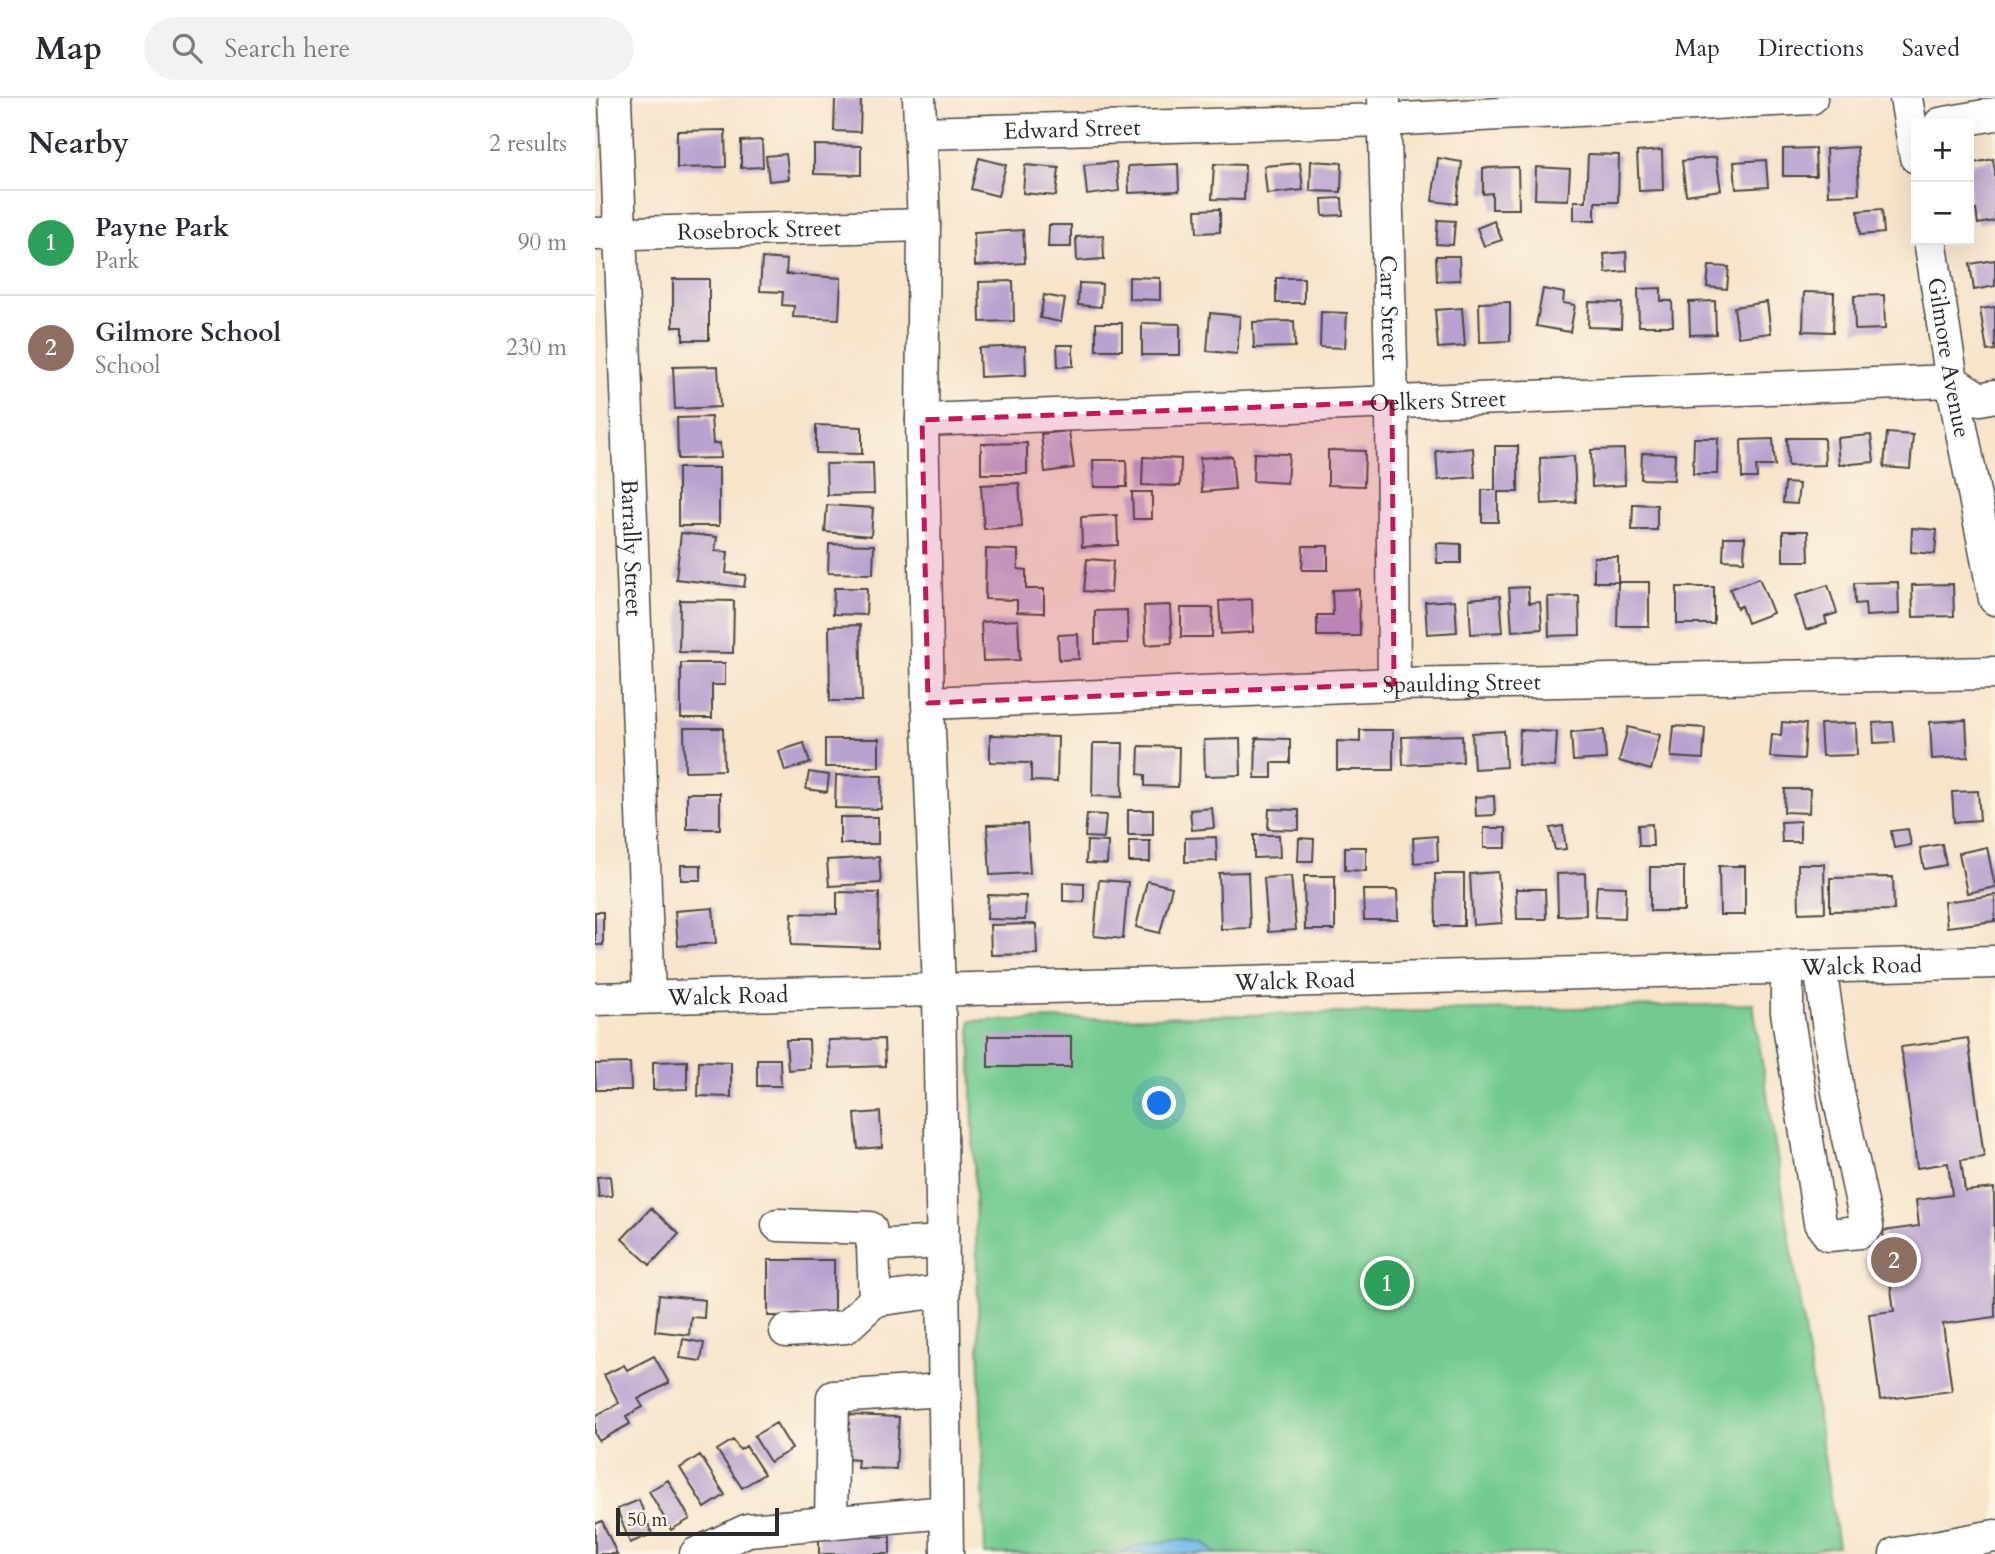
<!DOCTYPE html>
<meta charset="utf-8">
<style>
:root{--surface:#fff;--page:#f2f2f3;--text:#2b2b33;--muted:#7c7c81;--line:#e1e1e2;--accent:#7c3aed}
body{margin:0;font-family:Cardo,serif;background:var(--page);color:var(--text)}
.controls{position:absolute;right:21px;top:21px;display:grid;overflow:hidden;border-radius:0px;box-shadow:0 7px 28px #0002}
.controls button{width:63px;height:63px;display:grid;place-items:center;padding:0;border:0;border-bottom:2px solid var(--line);background:var(--surface);color:var(--text);font:35px sans-serif}
.scale{position:absolute;left:21px;bottom:18px;width:163px;box-sizing:border-box;padding-left:7px;border:4px solid #2b2b2b;border-top:0;font-size:19px;line-height:24px;white-space:nowrap;color:#2b2b2b;-webkit-text-stroke:5px #fcf5e5;paint-order:stroke}
.you{position:absolute;left:565px;top:1006px;width:24px;height:24px;margin:-18px;border:5px solid #fff;border-radius:50%;background:#1a73e8;box-shadow:0 0 0 10px #1a73e833}
.badge{display:grid;place-items:center;width:46px;height:46px;border-radius:50%;background:var(--accent);color:#fff;font-size:23px;font-weight:700}
.pin{position:absolute;translate:-50% -50%;border:4px solid #fff;box-shadow:0 2px 7px #0006}
.list{margin:0;padding:0;list-style:none}
h2{display:flex;justify-content:space-between;align-items:center;height:91px;margin:0;padding:0 28px;font-size:30px}
h2 small{font-size:23px;font-weight:400;color:var(--muted)}
.list li{display:grid;grid-template-columns:46px 1fr auto;gap:21px;align-items:center;box-sizing:border-box;height:105px;padding:0 28px;border-top:2px solid var(--line)}
.list b{display:block;font-size:26px;white-space:nowrap}
.list p{margin:0;font-size:23px;white-space:nowrap;color:var(--muted)}
.list em{font-size:23px;font-style:normal;color:var(--muted)}
.icon{flex:none;width:38px;height:38px;fill:none;stroke:currentColor;stroke-width:2;stroke-linecap:round;stroke-linejoin:round}
.map{position:relative;flex:none;width:1400px;height:1456px;overflow:hidden}
header{display:flex;align-items:center;gap:42px;box-sizing:border-box;height:98px;padding:0 35px;background:var(--surface);border-bottom:2px solid var(--line)}
header strong{font-size:33px}
nav{display:flex;gap:38px;margin-inline-start:auto;font-size:24px}
.search{width:490px;height:63px;background:var(--page);display:flex;align-items:center;gap:18px;box-sizing:border-box;padding:0 24px;border-radius:38px;color:var(--muted);font-size:26px}
main{display:flex}
aside{flex:1;background:var(--surface)}
.map>svg:first-child{display:block}
.green{fill:#72ca90;stroke:#4e7a5e;stroke-width:2}
.water{fill:#74bbeb;stroke:#50738b;stroke-width:2}
.building{fill:#b9a2cf}
.lines{fill:none;stroke-linecap:round;stroke-linejoin:round}
.minor-casing{stroke:#4a4743;stroke-width:35}
.minor{stroke:#fff;stroke-width:32}
.marked{fill:#c2185b;fill-opacity:0.2;stroke:#c2185b;stroke-width:5;stroke-dasharray:14 9;stroke-linejoin:round}
.labels{text-anchor:middle;dominant-baseline:central;stroke-width:6;stroke-linejoin:round;paint-order:stroke}
.street-label{font-size:23px;fill:#2b2b2b;stroke:#fcf5e5}
</style>
<header>
<strong>Map</strong>
<div class="search"><svg class="icon" aria-label="search" viewBox="0 0 24 24"><circle cx="10" cy="10" r="6"/><path d="M15 15l6 6"/></svg>Search here</div>
<nav><a>Map</a><a>Directions</a><a>Saved</a></nav>
</header>
<main>
<aside>
<h2>Nearby<small>2 results</small></h2>
<ul class="list">
<li><span class="badge" style="background:#2e9e5b">1</span><div><b>Payne Park</b><p>Park</p></div><em>90 m</em></li>
<li><span class="badge" style="background:#8d6e63">2</span><div><b>Gilmore School</b><p>School</p></div><em>230 m</em></li>
</ul>
</aside>
<div class="map">
<svg width="1400" height="1456" viewBox="0 0 1400 1456">
<rect width="100%" height="100%" fill="#fcf5e5"/>
<filter id="ink" filterUnits="userSpaceOnUse"><feTurbulence type="fractalNoise" baseFrequency=".0143" numOctaves="2"/><feDisplacementMap in="SourceGraphic" scale="14" xChannelSelector="R" yChannelSelector="G"/><feConvolveMatrix kernelMatrix="1 2 1 2 8 2 1 2 1" color-interpolation-filters="sRGB"/></filter>
<filter id="wash" filterUnits="userSpaceOnUse"><feTurbulence type="fractalNoise" baseFrequency=".00686" numOctaves="4" result="noise"/><feDisplacementMap in="SourceGraphic" scale="28" xChannelSelector="R" yChannelSelector="G"/><feGaussianBlur stdDeviation="1.57" result="paint"/><feColorMatrix in="noise" values="0 0 0 0 0 0 0 0 0 0 0 0 0 0 0 0 0 1.4 0 .05"/><feComposite in="paint" operator="in"/></filter>
<g filter="url(#wash)">
<rect width="100%" height="100%" fill="#f7e4cb"/>
<path class="green" d="M1158 906 1243 1448 1196 1456H390L375 923Z"/>
<path class="water" d="M587 1441 609 1445 622 1456H520L547 1447Z"/>
<g id="blocks">
<path class="building" d="M240 1 266 2 265 34 239 33Z
M130 32 131 69 82 70V33Z
M167 42 168 69 146 70V43Z
M219 47 266 48V77L219 76Z
M1262 49 1264 96 1233 97 1231 51Z
M1220 50 1221 78H1188V51Z
M1067 52 1068 92 1044 93 1042 54Z
M191 56 194 81 174 83 171 58Z
M993 56 1024 57 1023 104H1000V122H979V103H991Z
M1121 59 1126 92 1091 97 1087 63Z
M384 60 411 67 403 98 376 91Z
M843 60 867 64 862 106 837 103Z
M1398 61 1400 74V123L1383 126 1381 112 1374 113V66Z
M1171 62 1173 89 1141 91 1139 64Z
M716 63 747 65 746 94 715 93Z
M521 64 524 93 492 97 489 67Z
M705 65 708 92 672 96 669 68Z
M583 66 584 93 534 95 533 68Z
M619 66 650 67 649 102 617 101Z
M430 67 464 70 461 98 428 95Z
M923 69 924 111H897V95L888 96V70Z
M941 69 975 71 973 102 940 101Z
M747 100 748 117 728 118 727 101Z
M625 111V134L602 135 601 112Z
M1287 111 1289 135 1265 137 1263 113Z
M843 122 860 123 858 147 841 146Z
M899 123 907 142 889 148 882 130Z
M454 127H476V149H453Z
M428 132 430 165 380 168 379 135Z
M508 137 509 161 482 163 481 139Z
M1031 154 1032 173 1011 175 1009 156Z
M841 158H864L865 182 842 183Z
M167 160 192 162 191 176 246 180 244 221 198 219 199 208 187 207 188 194 165 193Z
M1400 162V188L1379 192 1375 166Z
M1114 168 1134 169 1132 191 1112 189Z
M534 179 565 180V202L534 201Z
M681 180H709V205H681Z
M78 181H114V242H88V229H78Z
M418 183 419 223 385 224 384 184Z
M484 185 507 186 506 209 483 207Z
M1066 190V203H1077L1078 228H1044L1043 191Z
M948 191 969 195 968 205 980 207 975 234 941 228Z
M1209 194 1239 195 1238 234 1208 233Z
M449 197 470 201 466 224 445 220Z
M1289 197 1290 231 1260 232 1259 198Z
M1120 203 1121 236 1095 237 1094 204Z
M915 204V243L885 244 884 205Z
M994 204 1027 205 1026 230 993 229Z
M1172 204 1176 235 1143 239 1139 209Z
M1400 209V252L1392 253 1385 211Z
M867 210 870 248 843 250 840 212Z
M726 214 752 215 750 250 725 249Z
M615 215 645 218 642 256 612 253Z
M699 223 700 249 659 250 658 224Z
M501 225H527V252H501Z
M547 225 585 226V257H547Z
M462 247H478V268L463 269Z
M430 248 431 277 385 279 384 250Z
M123 268 125 309 80 311 78 269Z
M116 319 118 346 125 345 126 360 83 361 82 320Z
M221 327 267 329V356L221 355Z
M474 333 479 370 450 374 446 336Z
M1292 335 1318 337 1315 371 1289 369Z
M1276 337 1279 364 1244 367 1242 340Z
M1099 340H1123L1122 376H1098Z
M1192 340H1229L1230 367 1193 368Z
M1178 341 1180 368H1161L1162 380H1147L1146 342Z
M432 345V376H386V346Z
M900 348H923V394H903V424H887V392H900Z
M878 350 880 379 843 382 841 353Z
M1029 351 1030 387 997 389 996 352Z
M733 352 770 353 769 388 733 387Z
M659 355 694 356 692 385 658 383Z
M1047 355 1080 356 1079 382 1046 381Z
M637 358 640 391 607 394 605 360Z
M979 358 981 404 947 406 945 360Z
M548 359 586 361 585 388 547 387Z
M498 362H531L532 389H499Z
M278 365 279 396 232 397 231 366Z
M83 370H124V428H83Z
M424 385 427 429 389 431 386 387Z
M1190 385 1204 386 1202 406 1188 405Z
M537 394H557V421H538Z
M1038 406 1062 407V432H1037Z
M232 407 278 410 276 438 230 434Z
M522 417 523 447 487 449 486 419Z
M1317 430 1342 432 1340 456 1316 454Z
M1188 433H1213L1214 463H1188Z
M86 435 122 439 120 453 133 454 131 475 151 477 149 489 81 481Z
M1129 439H1150L1149 463 1128 462Z
M842 445 866 446V465H842Z
M234 446 279 447 278 476 233 475Z
M708 448H733V472H707Z
M391 451 423 452V471L431 472V491H449V515L422 514V502L390 501Z
M999 459H1023V484H999Z
M492 461 518 463 516 495 489 493Z
M1164 480 1178 515 1152 525 1146 508 1142 510 1135 491Z
M1023 484H1054V528H1022Z
M1303 484 1304 516 1271 518 1270 505 1260 506 1259 485Z
M1358 486 1359 518 1318 519 1317 487Z
M1233 487 1242 515 1230 519 1232 526 1211 532 1200 498Z
M933 489 934 505 945 504 947 531 917 533 914 490Z
M1082 489H1119V526H1082Z
M239 490H272L271 517 238 516Z
M764 491 765 538H722V517H738L737 492Z
M905 498 908 534 876 536 874 501Z
M984 498 985 537 954 538 953 499Z
M657 501 658 534 626 536 624 503Z
M85 502 139 503 138 555 84 554Z
M860 502 862 534 832 536 830 504Z
M575 507 577 545 551 547 549 508Z
M586 510H618L617 539H586Z
M532 512 533 545 500 546V513Z
M423 522 425 562 388 563 386 524Z
M265 527 267 603H235L234 528Z
M483 536 484 561 464 562 463 537Z
M86 565H130V587H117V620H86Z
M1371 622 1373 659 1337 661 1335 624Z
M1187 624 1211 626 1209 661 1175 659 1177 636 1186 637Z
M1298 624 1300 644 1279 645 1278 625Z
M1261 625 1262 657 1227 658 1225 626Z
M1079 628 1110 630 1108 661 1076 659Z
M1033 629 1065 637 1056 672 1024 663Z
M89 630H128L129 672 90 673Z
M765 632H798V672H742V643L765 644Z
M925 632 962 634 960 669 923 667Z
M1009 632 1011 661 978 663 976 634Z
M909 633 911 669 879 671 877 635Z
M395 637 463 639 462 684 436 683V665L395 664Z
M867 637 868 664 808 667 807 639Z
M661 640 695 641V665H677V680H660Z
M230 641H284V669H230Z
M645 641 646 677 610 678 609 642Z
M209 645 215 665 190 673 184 653Z
M498 645H528L527 699 497 698Z
M544 648 584 649 583 689 550 688V677L543 676Z
M214 674 234 677 232 694 211 691Z
M241 677 287 678 286 711 240 710Z
M1190 691H1215L1214 715 1189 714Z
M1383 693 1385 722 1359 724 1357 694Z
M92 695H125V731H92Z
M899 698 900 717 881 718 880 699Z
M617 710 619 730 597 732 595 712Z
M674 711 704 712V732L673 731Z
M533 712H558V737H533Z
M492 716 511 717 509 740 490 739Z
M245 719H283V746H245Z
M1205 723V744H1187L1186 724Z
M432 726 435 775 395 777 392 727Z
M1057 726 1058 748H1044L1043 727Z
M968 728 971 751 960 752 955 730Z
M889 730H911V750H889Z
M1313 731 1316 747 1299 750 1296 733Z
M659 737H684L685 759 659 760Z
M842 738 843 763 819 765 818 740Z
M621 739 622 763 590 764V740Z
M704 740 719 741 718 763H703Z
M492 743 513 744 512 766 491 765Z
M534 743H555V764H534Z
M1347 746 1351 767 1329 771 1325 750Z
M750 749H771V773L750 772Z
M1392 749 1400 789 1372 795 1364 755Z
M284 759 286 785 234 788 232 762Z
M1203 766H1229L1230 814 1204 815Z
M86 767H106V782H86Z
M1124 768H1150V817H1125Z
M1055 769H1089V813H1055Z
M653 774 655 830 626 831 624 775Z
M903 774 907 825 878 827 875 776Z
M990 775 991 817 963 818 962 776Z
M840 776H869V828H841Z
M696 778 701 832 673 834 669 780Z
M709 778H740V832H710Z
M1298 779 1299 812 1235 813V780Z
M504 782 533 784 528 841 499 838Z
M552 783 577 789 565 835 541 829Z
M468 784 489 785V804L468 803Z
M1002 788 1031 789 1030 820 1000 819Z
M921 791H950L951 821H922Z
M768 792H802L803 822H769Z
M242 794 284 795 283 850 196 847 197 815 242 816Z
M393 797 431 798 430 822 392 821Z
M1400 797V823L1352 829 1349 804Z
M118 810 121 845 83 848 80 813Z
M0 814H8V847H0Z
M441 826 442 856 396 857 395 827Z
M393 938H476V969H393Z
M1373 940 1389 1059 1366 1062 1370 1093 1399 1090 1400 1219 1348 1226 1357 1293 1285 1302 1274 1216 1299 1213 1288 1133 1324 1128 1321 1102 1357 1097 1353 1065 1322 1070 1306 949Z
M289 941 290 968 234 970 233 942Z
M191 942H214L215 970 193 972Z
M162 961H185L186 988H162Z
M92 963V991L58 992V964Z
M104 963 136 964V999L103 998Z
M35 965 36 992H1L0 966Z
M285 1014 287 1049 263 1051 260 1016Z
M15 1078 17 1098 4 1099 2 1079Z
M56 1110 84 1136 55 1167 27 1141Z
M173 1162H239V1218H173Z
M64 1197 110 1202 109 1220 96 1219 94 1237 60 1233Z
M88 1241 109 1245 106 1263 85 1260Z
M59 1258 74 1285 43 1301 48 1309 31 1318 35 1326 4 1343 0 1336V1318L24 1305 9 1277 29 1267 32 1272Z
M253 1317 304 1319 301 1371 262 1370 263 1362 251 1361Z
M181 1325 197 1351 175 1364 159 1338Z
M138 1342 145 1352 151 1348 169 1376 147 1390 122 1352Z
M105 1357 130 1397 110 1410 85 1370Z
M73 1382 95 1421 76 1432 54 1393Z
M44 1402 57 1436 35 1445 22 1411Z
M7 1423 22 1456H0V1426Z
M224 1437 295 1439V1456H224Z"/>
</g>
</g>
<g filter="url(#ink)">
<use href="#blocks" fill-opacity="0" stroke="#4a4743" stroke-width="2"/>
<g class="lines">
<g class="minor-casing">
<g id="minor">
<path id="s1" d="M20 0 54 898"/>
<path d="M324 0 329 127 327 322 333 605 344 891 352 1456"/>
<path id="s2" d="M789 0 797 304 799 586"/>
<path d="M1311 0 1321 59"/>
<path d="M1345 26 1400 16"/>
<path id="s3" d="M325 35 789 22 1216 0"/>
<path id="s4" d="M0 136 329 127"/>
<path id="s5" d="M1335 142 1357 283 1400 501"/>
<path id="s6" d="M327 322 1357 283 1385 301 1400 298"/>
<path id="s7" d="M333 605 799 586 1400 575"/>
<path d="M1192 870V914L1225 1125 1234 1137 1265 1134 1272 1128 1243 994 1225 869"/>
<path id="s8" d="M0 901 1400 864"/>
<path d="M183 1127 275 1130 278 1148"/>
<path d="M347 1144 278 1148 280 1202 348 1193"/>
<path d="M191 1233 251 1229 280 1202"/>
<path d="M236 1425 238 1299 350 1292"/>
<path d="M101 1456 153 1432 351 1414"/>
<path d="M1301 1456 1400 1438"/>
</g>
</g>
<use href="#minor" class="minor"/>
</g>
</g>
<path class="marked" d="M797 304 799 586 333 605 327 322Z"/>
<g class="labels">
<g class="street-label">
<text stroke="none"><textPath href="#s3" startOffset="152">Edward Street</textPath></text>
<text stroke="none"><textPath href="#s4" startOffset="164">Rosebrock Street</textPath></text>
<text stroke="none"><textPath href="#s2" startOffset="210">Carr Street</textPath></text>
<text stroke="none"><textPath href="#s5" startOffset="119">Gilmore Avenue</textPath></text>
<text stroke="none"><textPath href="#s6" startOffset="516">Oelkers Street</textPath></text>
<text stroke="none"><textPath href="#s1" startOffset="450">Barrally Street</textPath></text>
<text stroke="none"><textPath href="#s7" startOffset="534">Spaulding Street</textPath></text>
<text stroke="none"><textPath href="#s8" startOffset="1267">Walck Road</textPath></text>
<text stroke="none"><textPath href="#s8" startOffset="700">Walck Road</textPath></text>
<text stroke="none"><textPath href="#s8" startOffset="133">Walck Road</textPath></text>
</g>
</g>
</svg>
<div class="controls">
<button>+</button>
<button>−</button>
</div>
<div class="scale">50 m</div>
<div class="you"></div>
<div class="pin badge" style="left:792px;top:1185px;background:#2e9e5b">1</div>
<div class="pin badge" style="left:1299px;top:1162px;background:#8d6e63">2</div>
</div>
</main>
